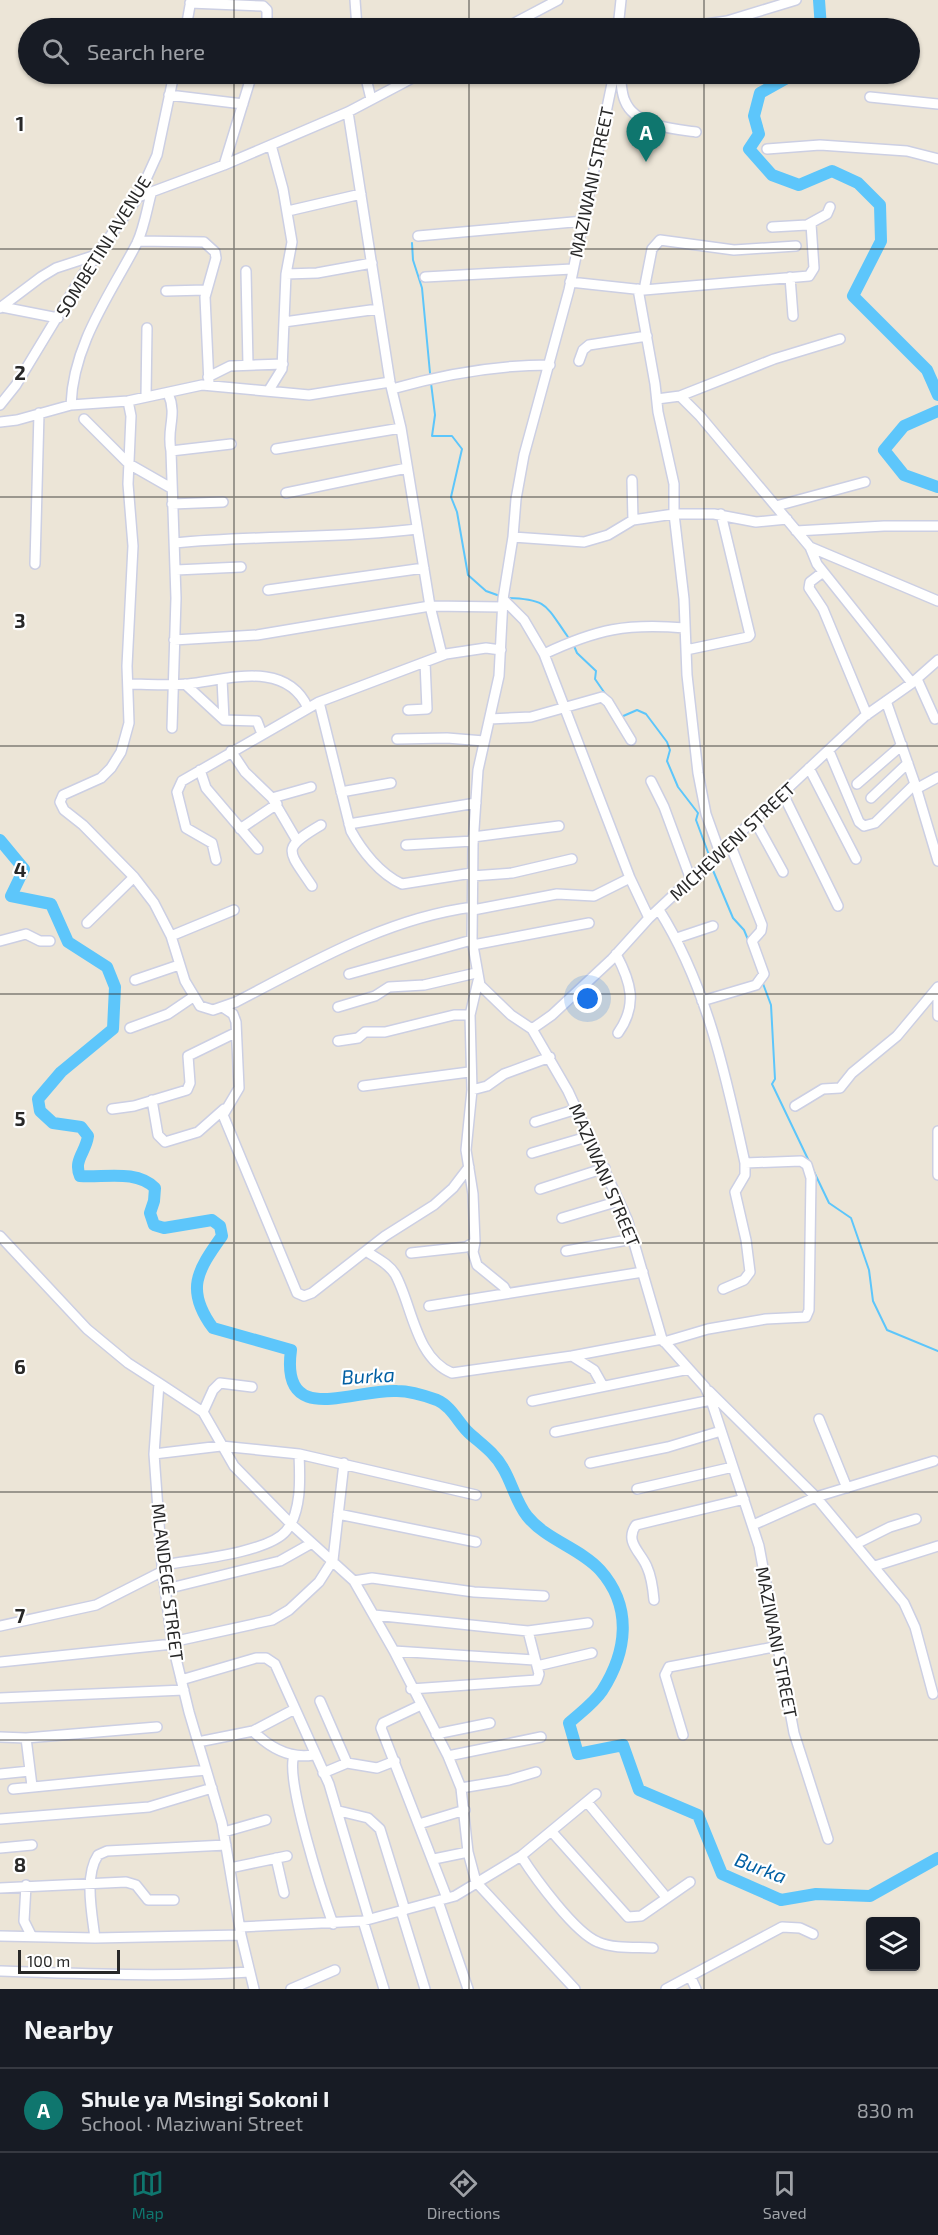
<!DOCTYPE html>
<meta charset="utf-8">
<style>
:root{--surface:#171b24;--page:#242831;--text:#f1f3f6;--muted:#9ea1a6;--line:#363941;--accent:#0f766e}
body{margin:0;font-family:"Exo 2",sans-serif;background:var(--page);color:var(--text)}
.controls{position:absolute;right:18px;bottom:18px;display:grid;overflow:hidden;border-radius:6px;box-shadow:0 2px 4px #0004}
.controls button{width:54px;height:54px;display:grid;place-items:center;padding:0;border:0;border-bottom:2px solid var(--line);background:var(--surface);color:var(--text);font:30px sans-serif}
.scale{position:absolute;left:18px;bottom:15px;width:102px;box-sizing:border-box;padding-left:6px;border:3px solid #282828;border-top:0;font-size:16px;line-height:21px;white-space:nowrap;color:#282828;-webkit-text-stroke:4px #fff;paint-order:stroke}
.you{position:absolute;left:588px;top:999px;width:21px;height:21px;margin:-15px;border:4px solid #fff;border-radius:50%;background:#1a73e8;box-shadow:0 0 0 9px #1a73e833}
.badge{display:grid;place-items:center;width:39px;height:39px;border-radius:50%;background:var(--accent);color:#fff;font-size:20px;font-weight:700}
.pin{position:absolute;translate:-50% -50px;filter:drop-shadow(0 2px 3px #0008)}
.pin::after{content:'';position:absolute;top:32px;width:21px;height:18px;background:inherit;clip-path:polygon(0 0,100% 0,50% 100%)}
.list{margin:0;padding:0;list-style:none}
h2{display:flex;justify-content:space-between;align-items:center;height:78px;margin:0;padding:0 24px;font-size:26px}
h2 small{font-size:20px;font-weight:400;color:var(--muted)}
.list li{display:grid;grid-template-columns:39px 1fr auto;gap:18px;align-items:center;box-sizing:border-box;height:84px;padding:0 24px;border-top:2px solid var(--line)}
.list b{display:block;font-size:22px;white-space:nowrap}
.list p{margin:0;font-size:20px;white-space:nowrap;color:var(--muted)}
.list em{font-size:20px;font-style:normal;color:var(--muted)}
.icon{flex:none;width:33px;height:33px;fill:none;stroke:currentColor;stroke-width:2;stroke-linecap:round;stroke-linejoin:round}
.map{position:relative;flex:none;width:938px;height:1989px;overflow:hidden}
.search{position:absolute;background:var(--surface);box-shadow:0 2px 4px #0004;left:18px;right:18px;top:18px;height:66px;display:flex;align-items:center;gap:15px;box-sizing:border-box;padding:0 21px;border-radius:33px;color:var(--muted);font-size:22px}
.sheet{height:162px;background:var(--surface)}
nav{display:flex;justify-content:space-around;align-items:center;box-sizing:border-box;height:84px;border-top:2px solid var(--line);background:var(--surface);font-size:16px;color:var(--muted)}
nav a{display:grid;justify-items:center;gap:3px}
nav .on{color:var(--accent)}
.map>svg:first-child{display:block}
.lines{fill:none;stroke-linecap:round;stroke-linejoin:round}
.stream{stroke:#5dc6fb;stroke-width:2}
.river{stroke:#5dc6fb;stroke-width:12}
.minor-casing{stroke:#cccfe3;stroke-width:12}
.minor{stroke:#fff;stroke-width:9}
.grid{fill:none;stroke:#282828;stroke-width:1.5;stroke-opacity:0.55}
.labels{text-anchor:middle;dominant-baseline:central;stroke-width:4.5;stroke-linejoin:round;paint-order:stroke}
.street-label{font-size:18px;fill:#282828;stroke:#fff}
.water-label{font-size:20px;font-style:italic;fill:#005fa3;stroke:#fff}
.grid-label{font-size:20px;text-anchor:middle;font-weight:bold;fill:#282828;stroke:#fff;stroke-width:4.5;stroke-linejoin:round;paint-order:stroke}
</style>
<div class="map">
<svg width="938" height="1989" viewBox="0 0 938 1989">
<rect width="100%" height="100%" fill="#ece5d7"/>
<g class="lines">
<path class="stream" d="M412 243 413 260 422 288 430 373
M431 383 435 415 432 436H452L462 449 451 497 457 512 468 575 486 591 500 596
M508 598C548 599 546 606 568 637
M574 646 577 653 596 671 595 679 606 695
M621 717 637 710 646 714 667 742 670 750 667 761 678 787 698 813 696 820 709 855
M712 868 733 918 744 930 749 942
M762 981 771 1005 775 1079 772 1084 829 1203 851 1218 869 1270 873 1301 887 1330 938 1351"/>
<path class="river" d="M819 0 821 28
M794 74 760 93 754 116 759 134 749 149 772 175 799 185 832 171 858 183 880 205 881 241 853 296 927 370 938 395
M938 411 904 426 884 450 904 475 938 487
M0 840 24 869 11 896 51 904 68 942 107 967 115 987 113 1029 61 1072 38 1099 40 1111 53 1123 81 1127 88 1136C86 1152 73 1160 80 1176 103 1178 136 1169 155 1188L154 1201 150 1213 154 1225 164 1228 212 1220 220 1226 222 1236C197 1271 185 1290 213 1328L291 1350C280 1429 355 1388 397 1391 409 1391 426 1396 437 1400 451 1406 458 1422 468 1432 481 1444 494 1452 503 1468 512 1483 516 1502 527 1516 546 1540 580 1548 600 1570 633 1607 627 1652 602 1691 594 1703 580 1713 569 1723L578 1754 623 1745 639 1790 698 1815 722 1874 781 1900 816 1894 870 1896 938 1858"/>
<g class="minor-casing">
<path id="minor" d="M355 0 357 28
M190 3 263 6 267 10V28
M186 28 191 0
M505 28 558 0
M618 28 621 0
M678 28 727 21 796 0
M365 74 371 99
M614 74 569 290 524 455 516 499 513 537 503 599 499 676 478 770 473 844 472 940 480 985 511 1015 532 1029 568 1091 627 1219 662 1339 705 1387 711 1400 759 1546 794 1733 828 1839
M619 74C622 82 621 93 625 101 635 126 673 129 696 132
M169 95 243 104
M870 97 938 104
M348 112 390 382 401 428 430 606 442 655
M767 149 820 145 907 151 938 159
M224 165 252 74
M138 197 224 165 348 112 420 74
M288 211 361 194
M772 227 807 225 827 214 830 207
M418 236 584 221
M138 241 204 242 215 252 216 258 205 297 209 384
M246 271 248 365
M286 274 317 273 372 263
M425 277 572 269
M790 277 793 316
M570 282 644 290 809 276 814 268 811 224
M638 289 655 384 658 412 674 484V514L684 599 687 675 698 773 706 814 720 853
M644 290 652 249 660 240 734 250 796 246
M166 291 206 290
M2 307 58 318
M0 308 41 277 56 268 96 255
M284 322 378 309
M579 361 583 350 589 345 647 336
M208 377 230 366 283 364
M392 389C444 374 496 365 550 365
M269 390 282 369 286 274 292 242 283 189 271 145
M168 393C178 416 166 428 171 451L176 598 172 728
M680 396 700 416 810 547 938 601
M146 397 147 328
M657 399 680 396 774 359 840 339
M128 401 131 416 128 484 133 546 127 666 129 723 121 752 111 768 101 778 63 795 60 802 64 810 83 825 134 877 154 903 171 936 185 981 200 1006 213 1010 236 1002C311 963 387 918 473 907
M0 405 16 385 82 276 138 197 157 155 174 74
M71 405C73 344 110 295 137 243 144 228 147 209 151 194
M84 419 129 464 171 488
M0 422 17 420 71 405 128 401 202 385 309 395 390 382
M276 449 401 428
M171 451 231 444
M632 480 633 520
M286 493 407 468
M172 504 223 502
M776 506 865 482
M796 531 884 526H938
M513 537 584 542 608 535 633 520 674 514H714L756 522 787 519
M175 543C256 535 337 539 417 529
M810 547 817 564 912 683
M35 564 39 413
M176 570 241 567
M823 572 810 582 809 588 823 609 867 715
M268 590 424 568
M503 599 524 620 544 654 630 878 649 918
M174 640 257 635 430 606 503 607
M686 650 748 637 750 635 721 514
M544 654C597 629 627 623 685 628
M222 679 224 720
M917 679 935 719
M128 684C147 684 168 686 188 684 230 679 286 660 308 708
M185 684 224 720 257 721 262 734
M886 701 915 784 938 861
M319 702 351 831C362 851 380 874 402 884L472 873
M408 710 427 709 425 662
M490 719 531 717 602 697 608 702 631 740
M397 739 447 738 484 741
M231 751 245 772 272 798 296 839
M829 751 859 822 864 826 875 823 915 784
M809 768 856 859
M200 770 206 788 258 849
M651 781 664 807 691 880
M857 784 902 745
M916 789 938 777
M341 792 391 783
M783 794 838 906
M272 798 311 787
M871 798 908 763
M755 821 783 872
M349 824 476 803
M240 829 277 804
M473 837 559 826
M406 845 473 841
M216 860 212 843 186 828 177 792 182 781 319 702 446 654 486 648 501 650
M472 876 512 873 572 859
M312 886C288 850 280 849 321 825
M473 910 557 894 594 896 630 878
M659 910C707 986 726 1076 745 1163L801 1161 807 1165 811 1178 809 1310 806 1317 766 1319 708 1329 664 1342
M87 923 134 877
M171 936 234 910
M677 938 713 926
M0 941 26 934 40 941H50
M473 945 589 923
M616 954C631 982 638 1005 618 1033
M349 974 472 940
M135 980 179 965
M478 981 470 1015 472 1090 466 1150 473 1194 475 1242 473 1252 477 1265 504 1287 507 1293
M938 991V1016
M702 1001 756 985 764 974 752 941 761 931 762 925 730 844
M338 1007 375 996 389 987 424 985 476 973
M224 1008 233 1014 236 1022 239 1088 223 1115 297 1293 304 1296 312 1293 385 1236 434 1205 453 1188 469 1167
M130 1028 168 1014 193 997
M532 1029 552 1015 612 959 649 918 865 716 912 683 938 660
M338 1041 358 1038 365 1032H385L454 1015H470
M363 1086 469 1072
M472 1090 487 1086 504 1074 550 1057
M152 1100 158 1135 165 1142 198 1132 224 1109
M795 1106 823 1089 840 1088 852 1073 897 1036 938 987
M112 1109 134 1106 187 1090 190 1083 188 1056 235 1033
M535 1122 577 1109
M938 1131V1175
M532 1153 590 1136
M540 1189 605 1168
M562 1218 619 1201
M0 1236 87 1329 128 1363 159 1383 154 1454 162 1565 172 1642 189 1712 222 1823 241 1935 254 1989
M366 1251C376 1258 388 1263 395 1274 412 1304 415 1358 452 1373L572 1356 662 1339
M566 1251 633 1239
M411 1253 466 1247 475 1242
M723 1289 744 1280 750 1272 746 1240 735 1192 745 1175V1163
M429 1306 643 1272
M572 1356 594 1370 603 1386
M159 1383 203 1412 234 1466 290 1523 354 1581 394 1651 448 1756 461 1788 468 1852 476 1882 575 1989
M709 1391 816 1497 904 1603 915 1627 933 1694
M532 1401 689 1369
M203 1412 213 1390 220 1383 252 1387
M819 1419 847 1488
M555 1432 711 1400
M154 1454 221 1446 299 1454 476 1495
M590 1463 668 1447 721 1431
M637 1489 733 1467
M338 1514 476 1542
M753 1525 816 1497 934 1461
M856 1544 890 1527 916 1519
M162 1565C191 1560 268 1553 286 1531 302 1512 300 1477 299 1454
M875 1566 938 1546
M354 1581 372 1578 474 1592 544 1596
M166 1589 280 1561 312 1543
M654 1600C653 1589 652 1578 647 1567 641 1552 624 1542 636 1525L744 1499
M374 1615 528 1631 588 1623
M0 1626 96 1605 163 1571
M172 1642 272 1620 289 1610 319 1582 333 1560 344 1463
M394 1651 534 1660
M0 1662 173 1644
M537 1666 592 1653
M181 1680 256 1658H266L275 1664 329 1784 369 1919
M411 1689 537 1680 539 1674 528 1631
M0 1698 184 1690
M320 1701 347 1763
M421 1705 383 1723 381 1728 447 1898
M253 1731C270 1748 289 1759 313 1755
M436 1734 490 1723
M683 1735 665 1675 669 1667 779 1646
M0 1737 26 1738 157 1727
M26 1738 32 1786
M198 1742 253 1731 293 1710
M294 1756C285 1779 323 1896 333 1924
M448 1756 541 1737
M323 1773 347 1763 377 1768 395 1761
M0 1774 30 1771
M461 1788 509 1780 536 1772
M13 1789 206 1770
M587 1802 666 1897
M339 1811 368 1818 380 1829 405 1910
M0 1819 149 1807 212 1788
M419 1824 465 1810
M224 1832 266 1820
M552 1832 628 1917 641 1916 690 1882
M0 1848 32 1845
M521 1856C535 1878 575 1933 598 1942 614 1949 636 1947 653 1948
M276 1858 284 1893
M434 1859 468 1852
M230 1868 287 1856
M26 1885 24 1921 31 1935
M0 1888 126 1882 136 1885 148 1900H174
M438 1901 468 1989
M401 1911 425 1989
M363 1921 384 1989
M240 1927 363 1921 455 1896 521 1856 596 1794
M0 1936 95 1938 241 1935
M95 1938C92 1914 84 1876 98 1855L107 1851 226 1845
M0 1971C84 1974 167 1977 250 1972
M690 1976 696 1989
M291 1989 335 1970
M666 1989 782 1927 800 1928 813 1934"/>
</g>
<use href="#minor" class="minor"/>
</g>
<path class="grid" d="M234 0V28M469 0V28M704 0V28M234 74V1989M469 74V1989M704 74V1989M0 249H938M0 497H938M0 746H938M0 994H938M0 1243H938M0 1492H938M0 1740H938"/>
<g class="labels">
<g class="street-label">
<text transform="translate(591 182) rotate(-78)">MAZIWANI STREET</text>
<text transform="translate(103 246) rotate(-58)">SOMBETINI AVENUE</text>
<text transform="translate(732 841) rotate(-43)">MICHEWENI STREET</text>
<text transform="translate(605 1175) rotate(67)">MAZIWANI STREET</text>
<text transform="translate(168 1582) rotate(83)">MLANDEGE STREET</text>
<text transform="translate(777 1642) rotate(79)">MAZIWANI STREET</text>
</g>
<g class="water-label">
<text transform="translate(368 1375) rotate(-3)">Burka</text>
<text transform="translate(761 1867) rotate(21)">Burka</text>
</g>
</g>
<g class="grid-label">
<text x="20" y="131">1</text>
<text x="20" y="380">2</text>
<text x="20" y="628">3</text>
<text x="20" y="877">4</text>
<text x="20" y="1126">5</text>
<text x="20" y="1374">6</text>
<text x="20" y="1623">7</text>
<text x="20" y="1872">8</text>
</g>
</svg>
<div class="controls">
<button><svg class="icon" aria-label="layers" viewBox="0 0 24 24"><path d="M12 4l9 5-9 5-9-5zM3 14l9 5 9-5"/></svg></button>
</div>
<div class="scale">100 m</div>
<div class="you"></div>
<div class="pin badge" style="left:646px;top:162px">A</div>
<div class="search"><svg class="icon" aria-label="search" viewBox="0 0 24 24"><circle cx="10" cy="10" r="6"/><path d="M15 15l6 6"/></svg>Search here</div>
</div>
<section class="sheet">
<h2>Nearby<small></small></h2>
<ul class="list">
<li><span class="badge">A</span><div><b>Shule ya Msingi Sokoni I</b><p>School · Maziwani Street</p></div><em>830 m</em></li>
</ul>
</section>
<nav>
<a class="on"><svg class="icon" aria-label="map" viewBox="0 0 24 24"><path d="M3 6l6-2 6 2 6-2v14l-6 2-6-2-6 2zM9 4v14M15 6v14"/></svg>Map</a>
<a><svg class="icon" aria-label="directions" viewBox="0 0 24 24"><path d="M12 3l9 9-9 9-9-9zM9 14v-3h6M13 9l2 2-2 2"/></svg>Directions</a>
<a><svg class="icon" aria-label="saved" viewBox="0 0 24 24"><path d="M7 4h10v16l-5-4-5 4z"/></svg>Saved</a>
</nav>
